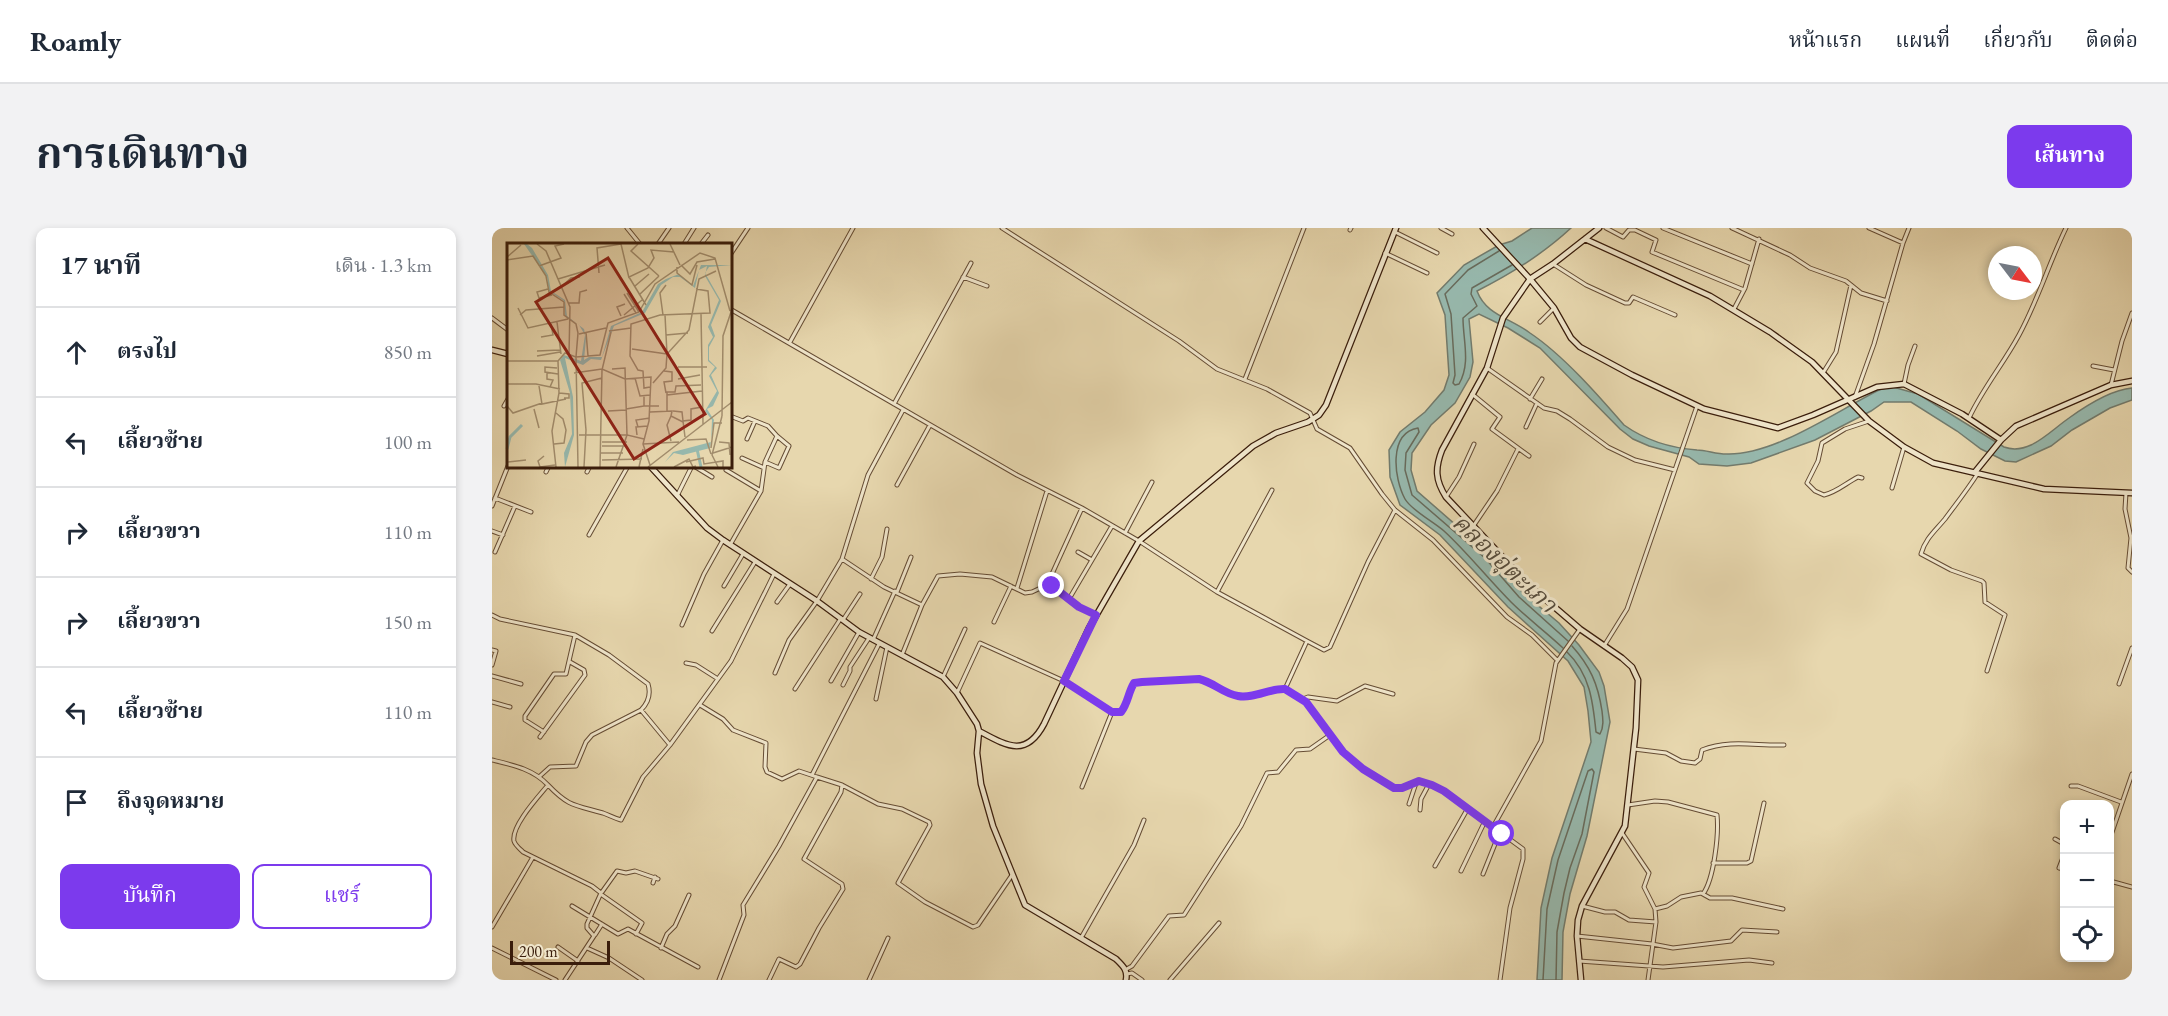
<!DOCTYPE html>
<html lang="th">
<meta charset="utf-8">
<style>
:root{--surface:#fff;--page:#f2f2f3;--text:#1f2937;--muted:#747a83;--line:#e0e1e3;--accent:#7c3aed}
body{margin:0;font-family:"EB Garamond","Noto Serif Thai",serif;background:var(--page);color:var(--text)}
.controls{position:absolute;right:18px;bottom:18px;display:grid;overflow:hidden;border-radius:12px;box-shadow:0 3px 9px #0003}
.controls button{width:54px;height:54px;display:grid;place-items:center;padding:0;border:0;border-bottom:2px solid var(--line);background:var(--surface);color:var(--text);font:30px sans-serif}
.compass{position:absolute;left:1496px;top:18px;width:54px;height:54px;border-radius:50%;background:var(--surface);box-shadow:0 3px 9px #0003;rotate:122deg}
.scale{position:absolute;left:18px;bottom:15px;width:100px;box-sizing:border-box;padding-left:6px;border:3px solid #3a1d0b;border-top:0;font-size:16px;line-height:21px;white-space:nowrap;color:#3a1d0b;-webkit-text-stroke:4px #efe5ca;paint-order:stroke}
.stop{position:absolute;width:18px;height:18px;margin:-14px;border:4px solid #7c3aed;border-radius:50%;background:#fff}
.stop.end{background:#7c3aed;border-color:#fff;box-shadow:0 2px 6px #0008}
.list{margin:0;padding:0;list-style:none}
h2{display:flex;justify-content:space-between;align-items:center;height:78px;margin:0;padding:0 24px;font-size:26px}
h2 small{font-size:20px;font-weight:400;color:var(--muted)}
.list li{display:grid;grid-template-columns:39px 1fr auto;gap:18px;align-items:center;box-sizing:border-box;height:90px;padding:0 24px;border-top:2px solid var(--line)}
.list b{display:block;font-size:22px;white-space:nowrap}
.list em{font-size:20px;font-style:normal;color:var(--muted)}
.actions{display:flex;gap:12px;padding:18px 24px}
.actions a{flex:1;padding:14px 0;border:2px solid var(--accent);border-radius:12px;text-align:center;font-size:21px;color:var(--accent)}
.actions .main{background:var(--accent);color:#fff}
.icon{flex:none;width:33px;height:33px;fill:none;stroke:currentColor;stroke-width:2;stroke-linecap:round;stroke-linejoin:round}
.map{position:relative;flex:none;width:1640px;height:752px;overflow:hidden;border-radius:12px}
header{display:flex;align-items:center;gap:36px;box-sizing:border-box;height:84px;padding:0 30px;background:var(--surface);border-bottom:2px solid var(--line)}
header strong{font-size:28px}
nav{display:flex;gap:33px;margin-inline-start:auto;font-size:21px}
.intro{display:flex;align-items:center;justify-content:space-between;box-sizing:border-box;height:144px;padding:0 36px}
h1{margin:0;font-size:42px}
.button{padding:15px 27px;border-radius:12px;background:var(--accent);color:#fff;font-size:21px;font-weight:700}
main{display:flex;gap:36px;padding:0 36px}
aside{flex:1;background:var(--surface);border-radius:12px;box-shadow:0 3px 9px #0003}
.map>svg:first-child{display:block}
.water{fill:#97b9ae;stroke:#727b6d;stroke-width:1.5}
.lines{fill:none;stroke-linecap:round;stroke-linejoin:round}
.shore{stroke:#686b5c;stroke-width:1.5}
.street-casing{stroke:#654c34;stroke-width:5}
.secondary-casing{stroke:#3a1d0b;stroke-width:7}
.street{stroke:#efe5ca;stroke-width:3}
.secondary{stroke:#efe5ca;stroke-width:4.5}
.route{stroke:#7c3aed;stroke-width:8}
.labels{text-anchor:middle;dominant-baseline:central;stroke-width:6;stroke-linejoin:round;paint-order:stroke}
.water-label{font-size:24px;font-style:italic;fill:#564c3c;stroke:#efe5ca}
.inset-river{fill:none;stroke:#97b9ae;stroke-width:3}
.inset-road{fill:none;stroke:#a28d6d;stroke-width:1.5}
.view{fill:#8f2418;fill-opacity:0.15;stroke:#8f2418;stroke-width:3}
.inset-edge{fill:none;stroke:#3a1d0b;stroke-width:3}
</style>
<header>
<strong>Roamly</strong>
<nav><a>หน้าแรก</a><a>แผนที่</a><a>เกี่ยวกับ</a><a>ติดต่อ</a></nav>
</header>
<div class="intro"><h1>การเดินทาง</h1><a class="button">เส้นทาง</a></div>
<main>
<aside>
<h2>17 นาที<small>เดิน · 1.3 km</small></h2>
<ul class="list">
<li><svg class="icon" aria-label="ahead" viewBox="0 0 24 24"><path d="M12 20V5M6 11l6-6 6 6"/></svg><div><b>ตรงไป</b></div><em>850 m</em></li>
<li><svg class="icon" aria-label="left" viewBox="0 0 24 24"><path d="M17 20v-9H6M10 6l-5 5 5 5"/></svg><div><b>เลี้ยวซ้าย</b></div><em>100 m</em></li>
<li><svg class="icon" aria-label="right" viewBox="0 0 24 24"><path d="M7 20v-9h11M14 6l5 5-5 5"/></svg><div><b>เลี้ยวขวา</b></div><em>110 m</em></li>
<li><svg class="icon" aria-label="right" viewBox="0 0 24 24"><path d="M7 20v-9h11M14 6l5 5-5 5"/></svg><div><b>เลี้ยวขวา</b></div><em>150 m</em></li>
<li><svg class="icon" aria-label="left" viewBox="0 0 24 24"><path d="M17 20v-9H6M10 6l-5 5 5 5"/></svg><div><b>เลี้ยวซ้าย</b></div><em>110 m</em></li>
<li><svg class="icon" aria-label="arrive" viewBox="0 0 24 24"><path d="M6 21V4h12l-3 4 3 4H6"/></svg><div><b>ถึงจุดหมาย</b></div></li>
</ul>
<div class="actions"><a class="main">บันทึก</a><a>แชร์</a></div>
</aside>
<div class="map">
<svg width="1640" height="752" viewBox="0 0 1640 752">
<rect width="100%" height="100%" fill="#e7d7ae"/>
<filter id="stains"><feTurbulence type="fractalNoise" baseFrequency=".00333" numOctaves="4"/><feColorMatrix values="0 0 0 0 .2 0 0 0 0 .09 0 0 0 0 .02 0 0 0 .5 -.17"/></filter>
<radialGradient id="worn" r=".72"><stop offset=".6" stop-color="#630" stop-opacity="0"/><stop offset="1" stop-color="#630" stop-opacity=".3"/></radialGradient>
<path class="water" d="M1040 0H1079C1051 26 1019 46 985 63 994 87 1018 90 1038 105 1071 127 1106 167 1132 197 1153 212 1179 220 1205 222 1215 222 1226 227 1237 226 1285 226 1346 182 1389 161L1401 159 1426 166 1512 219C1537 228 1558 203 1577 190 1595 177 1618 162 1640 160V172L1618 180 1580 202 1559 218 1524 234 1513 233 1489 221 1465 203 1419 174H1392L1379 183 1323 212 1259 235 1235 238 1207 236 1197 229 1157 218 1141 211 1128 201 1048 120 1016 100 987 86 977 91 981 134 978 149 963 175 939 197 920 225 919 242 925 263 997 326 1031 365 1067 395 1087 417 1107 444 1112 458 1118 494 1095 608 1078 666 1071 704 1070 752H1045L1049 680 1060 630 1099 514 1096 483 1092 459 1076 433 1016 379 948 307 908 277 898 249 897 222 908 204 933 184 952 162 957 147 953 87 945 65 972 37 1007 17 1020 13Z"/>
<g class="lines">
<path class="shore" d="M1007 23 976 42 953 66 959 86 963 147 961 155 963 157 967 156C979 135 971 113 971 90L985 78 979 66 980 60 1020 37
M1071 420C1054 404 1035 390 1019 374 996 351 976 325 952 303 942 294 919 282 913 271 902 251 896 205 926 200L927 204 914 225 913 242 920 267 993 330 1027 369 1076 413
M1075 424C1098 446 1101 474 1104 504L1108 506C1112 499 1111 491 1110 483 1106 456 1098 438 1080 418
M1051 752 1055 681 1066 632 1096 543 1100 541 1102 544 1090 606 1078 640 1072 665 1065 704 1064 752"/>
<g class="street-casing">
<path id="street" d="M135 0 148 16
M510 0 687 113 725 141 775 161 818 185 825 201 858 220 890 266 903 282 941 312 1015 389 1040 407 1065 432
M949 0 960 6
M1114 0 1131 9 1137 2H1143L1164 12 1160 24 1252 62
M1171 0 1260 36
M1240 0 1298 27 1318 40 1354 53 1369 65 1395 73
M1377 0 1411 15
M858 2 859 0
M903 4 945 25
M166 16 177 0
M192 16 202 0
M209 16 216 7
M893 25 935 45
M238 27 256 0
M1061 36 1094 57 1133 75H1137L1141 69 1183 87
M471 49 495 58
M238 81 525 247 590 280 647 313 725 364 780 262
M1242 81 1253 60 1267 11
M0 90 16 102
M1048 94 1062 80
M298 114 361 0
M1601 138 1622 142
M995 140 1052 180 1065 183 1078 191 1116 219 1143 232 1183 242
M1331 145 1344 124 1359 57
M753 151 812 0
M1412 156 1416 137 1423 118
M1619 157 1630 113 1640 85
M980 166 1008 189 1000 201 1037 228
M1363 169 1382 116 1411 15 1417 0
M1038 171 1050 151
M402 176 479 35
M12 178 16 171
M1477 190C1491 160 1512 135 1527 107 1546 72 1557 35 1574 0
M1034 199 1045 175
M255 211 263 193
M250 230 272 240
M273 234 287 240 297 218 285 208
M202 238 220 249
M234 242 269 263
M54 244 57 238
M95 244 98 238
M1486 245C1476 261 1464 276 1453 291 1443 303 1433 311 1429 326L1459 342 1490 353 1492 355 1493 374 1513 387 1495 443
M1370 250 1366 249C1354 255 1345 264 1332 267L1323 263 1315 255 1326 233 1330 215 1353 201 1377 193
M405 257 438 197
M1400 260 1412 219
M1634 265 1633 281 1639 310 1636 340 1640 344
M185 268 200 238
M954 269 967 249 982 216
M3 270 39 284
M0 278 16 238
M982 297 1005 263 1026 221
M0 303 11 307
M633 305 660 254
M97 307 136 238
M238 317 269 263 273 234 285 208 276 198 256 190 251 193 238 188
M3 324 23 278
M586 324 600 332
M350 331 376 247 411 182
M379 351 390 329 395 301
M555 357 590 280
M232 358 251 326
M525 360 555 263
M405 364 419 329
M725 364 815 413 793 461
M577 371 620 298
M285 374 298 356
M0 387 8 391 83 407 117 427 156 456C159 466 156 475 149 482
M351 392 368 366
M502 394 519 358
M190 397 212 346 231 312
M220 403 263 334
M381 412 403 363
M815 413 832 422 838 419 876 334 903 282
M1112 418 1135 381 1205 178
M0 422 4 423 0 437
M410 427 430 377 446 348 468 346 500 349 533 365 540 364 555 357 565 362 587 379 604 387
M194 435 204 437 226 451
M283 445 297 412 325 373 350 331 392 359 430 377
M0 448 29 456
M451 449 473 401
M339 453 367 404
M1627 456 1640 420
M351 457 358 443V439L377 410
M303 461 349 390
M465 465 488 415 572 453 623 485 629 484C636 475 636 465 642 455L649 454 707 451C721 454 731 466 746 468 762 470 778 460 793 461L814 474 851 524 871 541 902 560H910L927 553 952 563 1031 621V631L1018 680 1008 752
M384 471 395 419
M811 471 816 469 845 473 873 458 901 466
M0 474 18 479
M208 477 231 491 241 502 274 515 273 539 275 544 290 551 307 543 325 549 287 618 251 677 252 687 227 752
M52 504 33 492V488L62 446H74L83 407
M48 509 93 447 92 442 78 434
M1142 521 1174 525 1189 533 1203 535 1208 531 1210 522C1238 511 1264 518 1292 517
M0 532C21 537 41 541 56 557 47 568 19 598 22 613 23 617 28 621 31 624L100 658 109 665 95 696V700L102 708 73 752
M320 547 387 416
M48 548 58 539 84 538 94 514 100 507 149 482 178 517 239 433 282 346
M56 557C77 579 83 577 111 585 117 587 122 590 129 592L151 549 178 517
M350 557 386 576 410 581 437 594 438 597 406 655 433 674 481 699 486 697 520 647
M1579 558H1586L1629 574
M590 559 620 484
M917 576 924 555
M1136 577 1163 573 1176 574 1225 587C1227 606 1222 651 1211 666
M928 582 929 571 937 556
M1001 599 1049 513 1064 435 1088 401
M1130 605 1157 645 1152 659 1163 681 1164 694 1156 752
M1618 610 1640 546
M1563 611 1572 616
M1572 627 1567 640 1572 641
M1221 635H1255L1259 633 1272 575
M943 638 976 580
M969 643 993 593
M991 646 1005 611 1010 606
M1618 653 1640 659
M161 655 163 649
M110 664 125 643 134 645 143 643 166 651
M110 667 150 695 144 706
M80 678 126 706 136 701 206 739
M1090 678 1113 684H1123L1137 692 1164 694
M1163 681 1175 678 1189 669 1209 665 1218 670H1240L1291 681
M0 699 41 629
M103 707 110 696
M1085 708 1160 716 1181 720 1239 713 1250 702 1285 704
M589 710 642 617 652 592
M66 719 86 733
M0 720 64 752
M95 720 117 730 150 752
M169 720 175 706 183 698 197 667
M1087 733 1171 739 1257 732 1280 735
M633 742 640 738 677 688 692 687 749 598 775 545 786 544 804 522 818 521 838 507
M635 746 640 745 650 752
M277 752 287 731 304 739 308 736 327 700 351 661 350 656 312 631 349 564 350 557 325 549
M377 752 396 710
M678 752 727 695"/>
</g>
<g class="secondary-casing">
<path id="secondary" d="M991 0 1038 51 1061 36 1107 0
M1093 11 1218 68 1278 104 1320 134 1377 193 1412 219 1441 235 1552 261 1640 265
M0 122 16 126
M158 238 215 300 231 312 325 373 367 404 451 449 465 465 485 496 487 503C515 518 534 530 552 496L597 400 647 313 761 218 784 205 816 194 827 187 834 177 904 0
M1483 244 1509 212 1524 198 1619 157 1640 153
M487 503 485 525 489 556 501 598 533 677 624 731C631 738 636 742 634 752
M1089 752 1085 708 1086 692 1090 678 1133 598 1144 500 1146 452 1140 439 1130 430 1088 401 1038 358 954 269C943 252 943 240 950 222L995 140 1011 90 1038 51 1062 80 1079 110 1088 119 1140 147 1212 181 1286 200 1321 187 1385 159 1412 156 1470 186 1509 212"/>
</g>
<use href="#street" class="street"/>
<use href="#secondary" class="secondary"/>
</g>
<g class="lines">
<path class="route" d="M560 358 587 379 604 387 572 453 620 484H629C636 475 636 465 642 455L650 454 707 451C721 454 732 466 746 468 762 471 778 460 793 461L814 474 851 524 871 541 902 560H910L927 553 940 557 952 563 1010 606"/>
</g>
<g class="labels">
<g class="water-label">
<text transform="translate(1013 335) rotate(43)">คลองอุ่ตะเภา</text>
</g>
</g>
<g transform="translate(15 15)">
<rect width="225" height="225" fill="#e7d7ae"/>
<path d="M17 1H20L25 5 41 32 44 48 58 57 60 73 77 86 79 95 77 117 82 114H95L104 83 135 69 151 41 159 36 172 31 186 43 194 22H225L202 24 198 30 214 58 204 82 208 93 202 104V117L210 125 204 132 212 150 206 163 200 166 207 177 203 205 176 212 167 210 158 219 166 209 204 199 205 177 198 168 210 148 202 133 208 124 201 118V102L206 94 201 84 212 57 198 33 200 23 192 27 188 45 173 34H166L154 42 138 70 107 83 94 117 84 116 76 122 58 115 66 154 67 192 58 224 57 210 65 191 63 150 53 117 57 112 74 118 78 92 72 82 58 73 57 58 42 48 40 34Z" fill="#97b9ae"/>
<path class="inset-river" d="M0 206 3 194 15 182M190 206 194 224"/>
<path class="inset-road" d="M30 1 39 8 63 64 62 111M114 1 122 35M131 1 124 8 152 33M163 1 173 22M0 14 14 2M0 17 26 13 39 33 42 49 57 59M174 22 183 31 190 19 208 16M32 23 54 15 48 3 57 1M170 24V30L185 42 190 22M92 30 90 5 114 1M51 36 98 22M128 43 142 31M54 44 64 35 73 34M41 46 30 49 32 55 45 52M120 50 132 69M117 51 129 70M132 52 152 33M57 59V72L69 81 71 90 69 114 93 112 101 80 132 69 148 41 193 10 208 15 223 68M61 60H72L73 49 80 47M139 62 122 34 141 25 147 15 144 7 167 9M11 65 21 85 61 76M194 70 196 181M13 72 19 67 57 64M117 72 135 57M156 72 153 50 159 42M158 72 160 111M114 73 110 64 118 61M50 79 54 111M102 88 124 85M79 89 81 113M72 91 99 85M159 92 181 90M34 94 46 92 44 81M125 106 160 111M30 108 53 107M30 113 53 109M0 118H51M171 124H200M50 125 38 124V129L51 131M105 126 118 125 120 192 137 196M157 128 165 129V138L157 139 159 150M40 130V136L46 137 43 144M67 130 95 126 118 136 144 134 142 178 136 201 143 222M128 135 133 153 143 152M171 136 193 132M146 140 159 125 160 111 182 87 192 36 209 28M0 141H29L53 146M32 143 35 161 59 156M143 144 137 145 136 128 131 127 123 113 124 81 153 72 203 70 201 48 189 46M52 150 62 151V155H57M160 152V149H168L169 143 194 142M137 153V163H152M0 163 6 170 35 160M27 166 32 185M119 166 137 163M101 168 119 167M160 168V152L195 148M166 168 175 169 176 178M143 169 165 168 164 173 176 179M164 173 160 182 164 198M215 173 216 93 225 66M131 184 129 177 143 175M72 192H120L109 224M130 192 129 184 141 183M178 194 176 178 184 177V166L195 164M180 197 199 196 204 211M95 199H120M212 199 222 200 223 212M47 201 57 200 59 187 56 176 49 170M136 201 172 199M95 203H119M204 205 207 180H215M94 210H116M206 210 225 204M37 213 31 218 33 224 48 222M95 217 135 216M0 219 19 217M179 219 196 215 197 221 216 218V224M49 224 45 188 52 150 51 118 58 110 69 114 71 224M77 224 79 187 75 140 95 135M93 224 95 127 104 89M132 224 136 206M141 224 225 159M167 224 182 216 186 224 189 223M211 224 205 212 215 173"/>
<path class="view" d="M101 15 198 171 127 216 29 59Z"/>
<rect width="225" height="225" class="inset-edge"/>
</g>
<rect width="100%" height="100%" filter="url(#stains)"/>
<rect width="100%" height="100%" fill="url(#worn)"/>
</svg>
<div class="controls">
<button>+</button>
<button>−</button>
<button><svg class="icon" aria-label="locate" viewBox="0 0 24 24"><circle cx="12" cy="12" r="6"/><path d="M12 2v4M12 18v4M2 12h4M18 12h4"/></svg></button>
</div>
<svg class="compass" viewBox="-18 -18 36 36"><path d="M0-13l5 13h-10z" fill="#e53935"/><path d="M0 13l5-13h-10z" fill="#747a83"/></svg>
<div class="scale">200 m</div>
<div class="stop" style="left:1010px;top:606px"></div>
<div class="stop end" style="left:560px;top:358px"></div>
</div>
</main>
